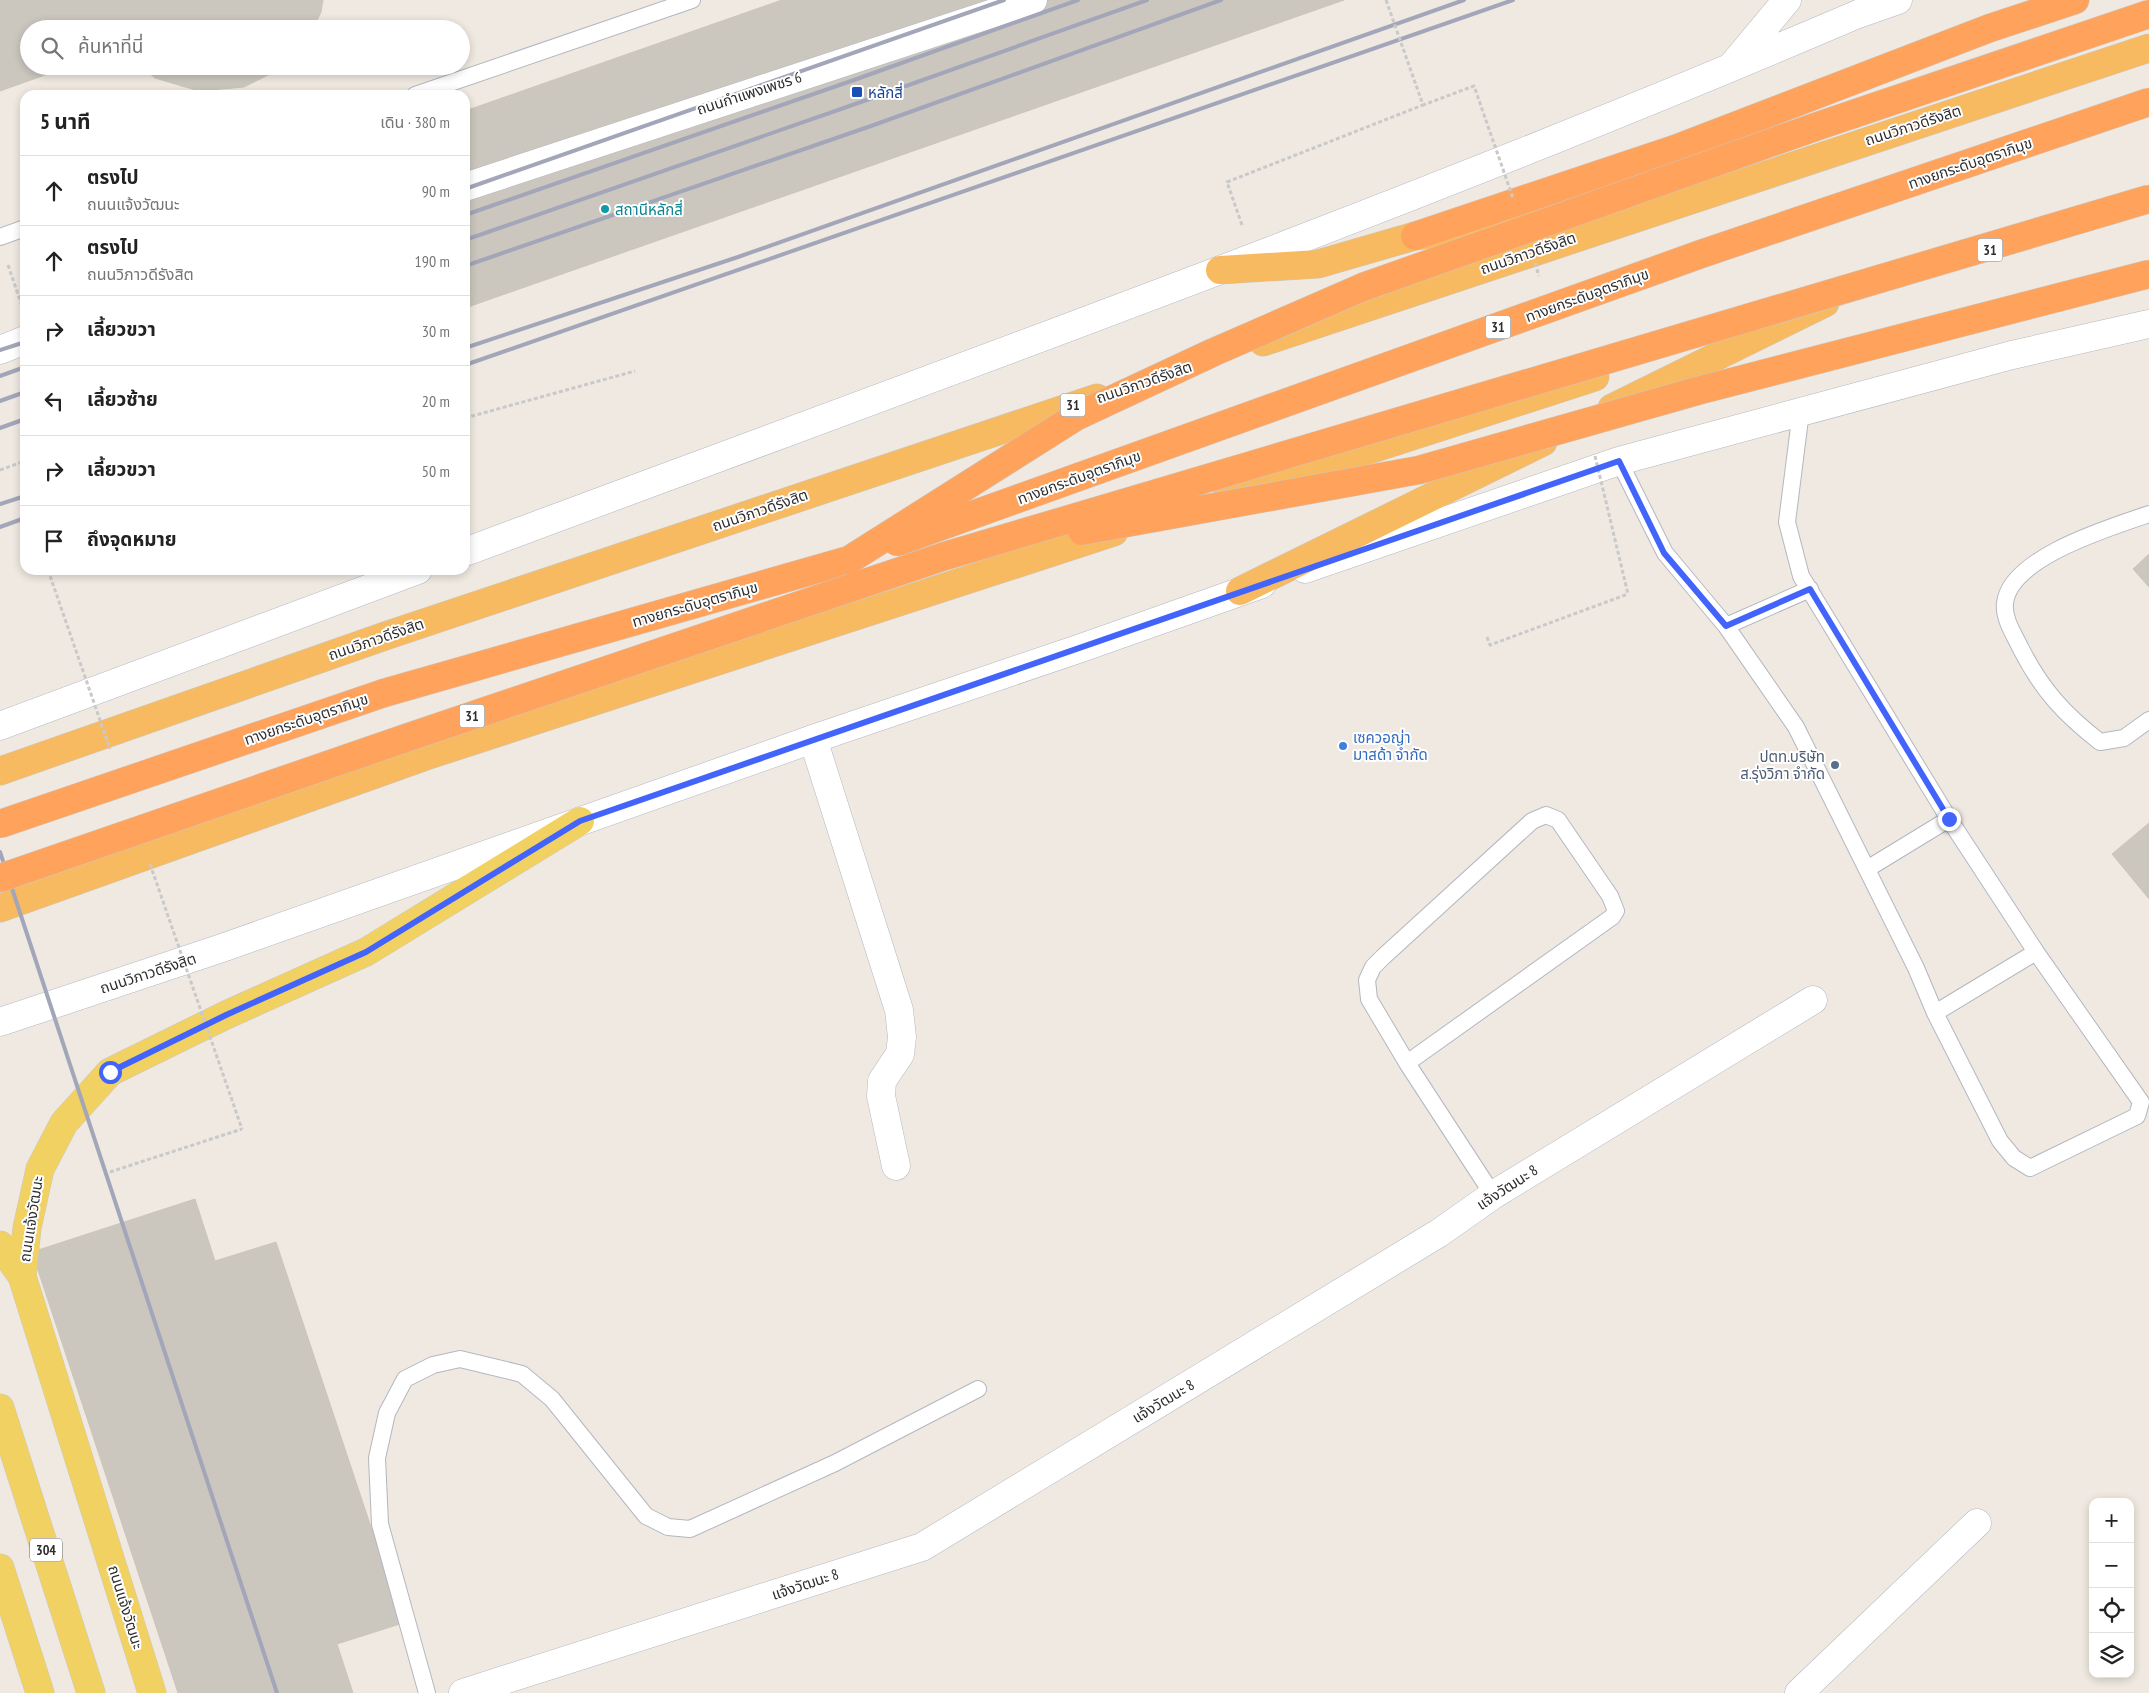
<!DOCTYPE html>
<html lang="th">
<meta charset="utf-8">
<style>
:root{--surface:#fff;--page:#f6f6f6;--text:#222;--muted:#767676;--line:#e0e0e0}
body{margin:0;font-family:"PT Sans Narrow","Noto Sans Thai",sans-serif;background:var(--page);color:var(--text)}
.controls{position:absolute;right:15px;bottom:15px;display:grid;overflow:hidden;border-radius:10px;box-shadow:0 2px 8px #0003}
.controls button{width:45px;height:45px;display:grid;place-items:center;padding:0;border:0;border-bottom:1px solid var(--line);background:var(--surface);color:var(--text);font:25px sans-serif}
.stop{position:absolute;width:15px;height:15px;margin:-11px;border:4px solid #4264fb;border-radius:50%;background:#fff}
.stop.end{background:#4264fb;border-color:#fff;box-shadow:0 1px 5px #0008}
.list{margin:0;padding:0;list-style:none}
h2{display:flex;justify-content:space-between;align-items:center;height:65px;margin:0;padding:0 20px;font-size:21px}
h2 small{font-size:16px;font-weight:400;color:var(--muted)}
.list li{display:grid;grid-template-columns:32px 1fr auto;gap:15px;align-items:center;box-sizing:border-box;height:70px;padding:0 20px;border-top:1px solid var(--line)}
.list b{display:block;font-size:19px;white-space:nowrap}
.list p{margin:0;font-size:16px;white-space:nowrap;color:var(--muted)}
.list em{font-size:16px;font-style:normal;color:var(--muted)}
.icon{flex:none;width:28px;height:28px;fill:none;stroke:currentColor;stroke-width:2;stroke-linecap:round;stroke-linejoin:round}
.map{position:relative;flex:none;width:2149px;height:1693px;overflow:hidden}
.search{position:absolute;background:var(--surface);box-shadow:0 2px 8px #0003;left:20px;top:20px;width:450px;height:55px;display:flex;align-items:center;gap:12px;box-sizing:border-box;padding:0 18px;border-radius:28px;color:var(--muted);font-size:19px}
.panel{position:absolute;background:var(--surface);box-shadow:0 2px 8px #0003;left:20px;top:90px;width:450px;height:485px;border-radius:15px}
.map>svg:first-child{display:block}
.building{fill:#cbc7bf;stroke:#cbc5ba}
.lines{fill:none;stroke-linecap:round;stroke-linejoin:round}
.service-casing{stroke:#b4b7c1;stroke-width:18}
.minor-casing{stroke:#b4b7c1;stroke-width:29}
.secondary-casing{stroke:#b4b7c1;stroke-width:29}
.primary-casing{stroke:#c9c9c9;stroke-width:29}
.trunk-casing{stroke:#c9c9c9;stroke-width:29}
.motorway-casing{stroke:#c9c9c9;stroke-width:29}
.path{stroke:#c9c9c9;stroke-width:3;stroke-dasharray:4 2.5;stroke-linecap:butt}
.service{stroke:#fff;stroke-width:16}
.minor{stroke:#fff;stroke-width:28}
.secondary{stroke:#fff;stroke-width:28}
.primary{stroke:#f2d163;stroke-width:28}
.trunk{stroke:#f8ba60;stroke-width:28}
.motorway{stroke:#ffa35c;stroke-width:28}
.rail{stroke:#a3a6b8;stroke-width:4}
.motorway-bridge-casing{stroke:#c9c9c9;stroke-width:29;stroke-linecap:butt}
.path-bridge{stroke:#c9c9c9;stroke-width:3;stroke-dasharray:4 2.5;stroke-linecap:butt}
.motorway-bridge{stroke:#ffa35c;stroke-width:28}
.route{stroke:#4264fb;stroke-width:6}
.transit-dot{fill:#1a4fb4;stroke:#fff;stroke-width:2}
.culture-dot{fill:#0f9aa8;stroke:#fff;stroke-width:2}
.shop-dot{fill:#3f7fe0;stroke:#fff;stroke-width:2}
.service-dot{fill:#5c6f8a;stroke:#fff;stroke-width:2}
.labels{text-anchor:middle;dominant-baseline:central;stroke-width:4;stroke-linejoin:round;paint-order:stroke}
.shield{fill:#fff;stroke:#6d6d6d;stroke-width:1}
.shield-label{font-size:14px;font-weight:bold;fill:#2e2e2e}
.transit-label{font-size:15px;fill:#164399;stroke:#fff;text-anchor:start}
.street-label{font-size:15px;fill:#2e2e2e;stroke:#fff}
.culture-label{font-size:15px;fill:#0d838f;stroke:#fff;text-anchor:start}
.shop-label{font-size:15px;fill:#366cbe;stroke:#fff;text-anchor:start}
.service-label{font-size:15px;fill:#4e5e75;stroke:#fff;text-anchor:end}
</style>
<div class="map">
<svg width="2149" height="1693" viewBox="0 0 2149 1693">
<rect width="100%" height="100%" fill="#efe9e1"/>
<path class="building" d="M0 0H323L321 12 313 29H29V66H70L0 91Z
M782 0H1344L465 308V111Z
M141 66H282L278 70 244 87 199 91 155 78Z
M2149 554V587L2133 569Z
M2149 823V899L2112 854Z
M195 1199 215 1261 276 1242 403 1623 337 1644 353 1693H178L32 1252Z"/>
<g class="lines">
<g class="service-casing">
<path id="service" d="M415 95 692 0
M0 237 25 228
M1619 461 1665 553 1726 626 1796 727 1916 968 1935 1013 2000 1141 2014 1158 2030 1168 2137 1116 2141 1102 2036 952 1949 819 1801 576 1787 522 1801 411
M2149 514C2112 527 2010 557 2005 603 2003 619 2015 636 2021 649 2042 690 2064 714 2100 742L2124 738 2149 720
M1726 626 1810 589
M1867 869 1949 819
M1935 1013 2036 952
M1407 1063 1612 917 1616 911 1610 896 1558 820 1546 815 1532 821 1383 957 1373 967 1367 980 1369 999 1407 1063 1493 1195
M427 1693 380 1524 377 1458 387 1413 405 1379 433 1365 460 1359 522 1374 552 1399 646 1516 668 1527 690 1529 835 1463 978 1389"/>
</g>
<g class="minor-casing">
<path id="minor" d="M813 739 899 1010 902 1037 900 1054 882 1081 881 1096 896 1166
M463 1693 922 1547 1439 1233 1493 1195 1813 1000
M1799 1693 1977 1523"/>
</g>
<g class="secondary-casing">
<path id="secondary" d="M1732 66 1787 0
M465 187 1033 0
M0 350 25 340
M465 552C931 378 1400 210 1858 14L1898 0
M1305 569 1619 461 2012 355 2149 324
M0 726 418 570
M0 1022 222 948 813 739 1084 647 1262 584"/>
</g>
<g class="primary-casing">
<path id="primary" d="M0 1245 22 1276
M0 1408 91 1693
M0 1568 40 1693
M152 1693 22 1276 27 1228 40 1169 64 1123 110 1072 226 1015 366 952 580 821"/>
</g>
<g class="trunk-casing">
<path id="trunk" d="M1220 270 1318 264 1415 236 1529 222
M1263 342 2149 48
M1612 408 1825 303
M1227 496 1595 377
M1240 591 1543 442
M0 771 388 635 1097 398
M0 908 426 756 1114 532"/>
</g>
<g class="motorway-casing">
<path id="motorway" d="M1415 236 1675 149 1990 28 2075 0
M384 693 849 560"/>
</g>
<path class="path" d="M1242 225 1227 182 1423 105
M8 265 22 306
M465 418 635 371
M0 470 25 461
M1487 637 1490 645 1628 594
M110 1172 242 1129"/>
<use href="#service" class="service"/>
<use href="#minor" class="minor"/>
<use href="#secondary" class="secondary"/>
<use href="#primary" class="primary"/>
<use href="#trunk" class="trunk"/>
<use href="#motorway" class="motorway"/>
<path class="rail" d="M465 189 1004 0
M465 215 854 80 1078 0
M465 240 861 102 1147 0
M465 266 871 126 1221 0
M465 348 738 257 1464 0
M0 350 25 342
M465 365 1513 0
M0 376 25 367
M0 401 25 392
M0 428 25 419
M0 504 25 496
M0 527 25 518
M0 852 277 1693"/>
<g class="motorway-bridge-casing">
<path id="motorway-bridge" d="M1082 531 1419 470 1697 391 2149 274
M897 542 1701 254 2149 102
M849 560 1077 416 1214 352 1363 287 1818 126 2149 14
M0 824 384 693
M0 878 406 738 945 556 2149 199"/>
</g>
<path class="path-bridge" d="M1386 0 1423 105 1474 86 1513 198
M1535 263 1539 276
M1595 456 1628 594
M48 570 110 749
M150 864 242 1129"/>
<use href="#motorway-bridge" class="motorway-bridge"/>
</g>
<g class="lines">
<path class="route" d="M110 1072 226 1015 366 952 580 821 1619 461 1664 553 1726 626 1810 589 1949 819"/>
</g>
<rect class="transit-dot" x="851" y="86" width="12" height="12" rx="2.5"/>
<circle class="culture-dot" cx="605" cy="209" r="5"/>
<circle class="shop-dot" cx="1343" cy="746" r="5"/>
<circle class="service-dot" cx="1835" cy="765" r="5"/>
<g class="labels">
<g class="shield">
<rect x="1977.5" y="238.5" width="25" height="23" rx="4"/>
<rect x="1485.5" y="315.5" width="25" height="23" rx="4"/>
<rect x="1060.5" y="393.5" width="25" height="23" rx="4"/>
<rect x="459.5" y="704.5" width="25" height="23" rx="4"/>
<rect x="30" y="1538.5" width="32" height="23" rx="4"/>
</g>
<g class="shield-label">
<text x="1990" y="250">31</text>
<text x="1498" y="327">31</text>
<text x="1073" y="405">31</text>
<text x="472" y="716">31</text>
<text x="46" y="1550">304</text>
</g>
<g class="transit-label">
<text x="868" y="92">หลักสี่</text>
</g>
<g class="street-label">
<text transform="translate(749 93) rotate(-18)">ถนนกำแพงเพชร 6</text>
<text transform="translate(1913 125) rotate(-18)">ถนนวิภาวดีรังสิต</text>
<text transform="translate(1970 163) rotate(-19)">ทางยกระดับอุตราภิมุข</text>
<text transform="translate(1528 253) rotate(-19)">ถนนวิภาวดีรังสิต</text>
<text transform="translate(1587 295) rotate(-20)">ทางยกระดับอุตราภิมุข</text>
<text transform="translate(1144 382) rotate(-19)">ถนนวิภาวดีรังสิต</text>
<text transform="translate(1079 477) rotate(-20)">ทางยกระดับอุตราภิมุข</text>
<text transform="translate(760 510) rotate(-19)">ถนนวิภาวดีรังสิต</text>
<text transform="translate(695 604) rotate(-16)">ทางยกระดับอุตราภิมุข</text>
<text transform="translate(376 639) rotate(-19)">ถนนวิภาวดีรังสิต</text>
<text transform="translate(306 719) rotate(-19)">ทางยกระดับอุตราภิมุข</text>
<text transform="translate(148 973) rotate(-18)">ถนนวิภาวดีรังสิต</text>
<text transform="translate(1507 1187) rotate(-33)">แจ้งวัฒนะ 8</text>
<text transform="translate(31 1219) rotate(-81)">ถนนแจ้งวัฒนะ</text>
<text transform="translate(1163 1401) rotate(-31)">แจ้งวัฒนะ 8</text>
<text transform="translate(805 1584) rotate(-18)">แจ้งวัฒนะ 8</text>
<text transform="translate(126 1607) rotate(73)">ถนนแจ้งวัฒนะ</text>
</g>
<g class="culture-label">
<text x="615" y="209">สถานีหลักสี่</text>
</g>
<g class="shop-label">
<text x="1353" y="737">เซควอญ่า<tspan x="1353" dy="17">มาสด้า จำกัด</tspan></text>
</g>
<g class="service-label">
<text x="1825" y="756">ปตท.บริษัท<tspan x="1825" dy="17">ส.รุ่งวิภา จำกัด</tspan></text>
</g>
</g>
</svg>
<div class="controls">
<button>+</button>
<button>−</button>
<button><svg class="icon" aria-label="locate" viewBox="0 0 24 24"><circle cx="12" cy="12" r="6"/><path d="M12 2v4M12 18v4M2 12h4M18 12h4"/></svg></button>
<button><svg class="icon" aria-label="layers" viewBox="0 0 24 24"><path d="M12 4l9 5-9 5-9-5zM3 14l9 5 9-5"/></svg></button>
</div>
<div class="stop" style="left:110px;top:1072px"></div>
<div class="stop end" style="left:1949px;top:819px"></div>
<div class="search"><svg class="icon" aria-label="search" viewBox="0 0 24 24"><circle cx="10" cy="10" r="6"/><path d="M15 15l6 6"/></svg>ค้นหาที่นี่</div>
<section class="panel">
<h2>5 นาที<small>เดิน · 380 m</small></h2>
<ul class="list">
<li><svg class="icon" aria-label="ahead" viewBox="0 0 24 24"><path d="M12 20V5M6 11l6-6 6 6"/></svg><div><b>ตรงไป</b><p>ถนนแจ้งวัฒนะ</p></div><em>90 m</em></li>
<li><svg class="icon" aria-label="ahead" viewBox="0 0 24 24"><path d="M12 20V5M6 11l6-6 6 6"/></svg><div><b>ตรงไป</b><p>ถนนวิภาวดีรังสิต</p></div><em>190 m</em></li>
<li><svg class="icon" aria-label="right" viewBox="0 0 24 24"><path d="M7 20v-9h11M14 6l5 5-5 5"/></svg><div><b>เลี้ยวขวา</b></div><em>30 m</em></li>
<li><svg class="icon" aria-label="left" viewBox="0 0 24 24"><path d="M17 20v-9H6M10 6l-5 5 5 5"/></svg><div><b>เลี้ยวซ้าย</b></div><em>20 m</em></li>
<li><svg class="icon" aria-label="right" viewBox="0 0 24 24"><path d="M7 20v-9h11M14 6l5 5-5 5"/></svg><div><b>เลี้ยวขวา</b></div><em>50 m</em></li>
<li><svg class="icon" aria-label="arrive" viewBox="0 0 24 24"><path d="M6 21V4h12l-3 4 3 4H6"/></svg><div><b>ถึงจุดหมาย</b></div></li>
</ul>
</section>
</div>
